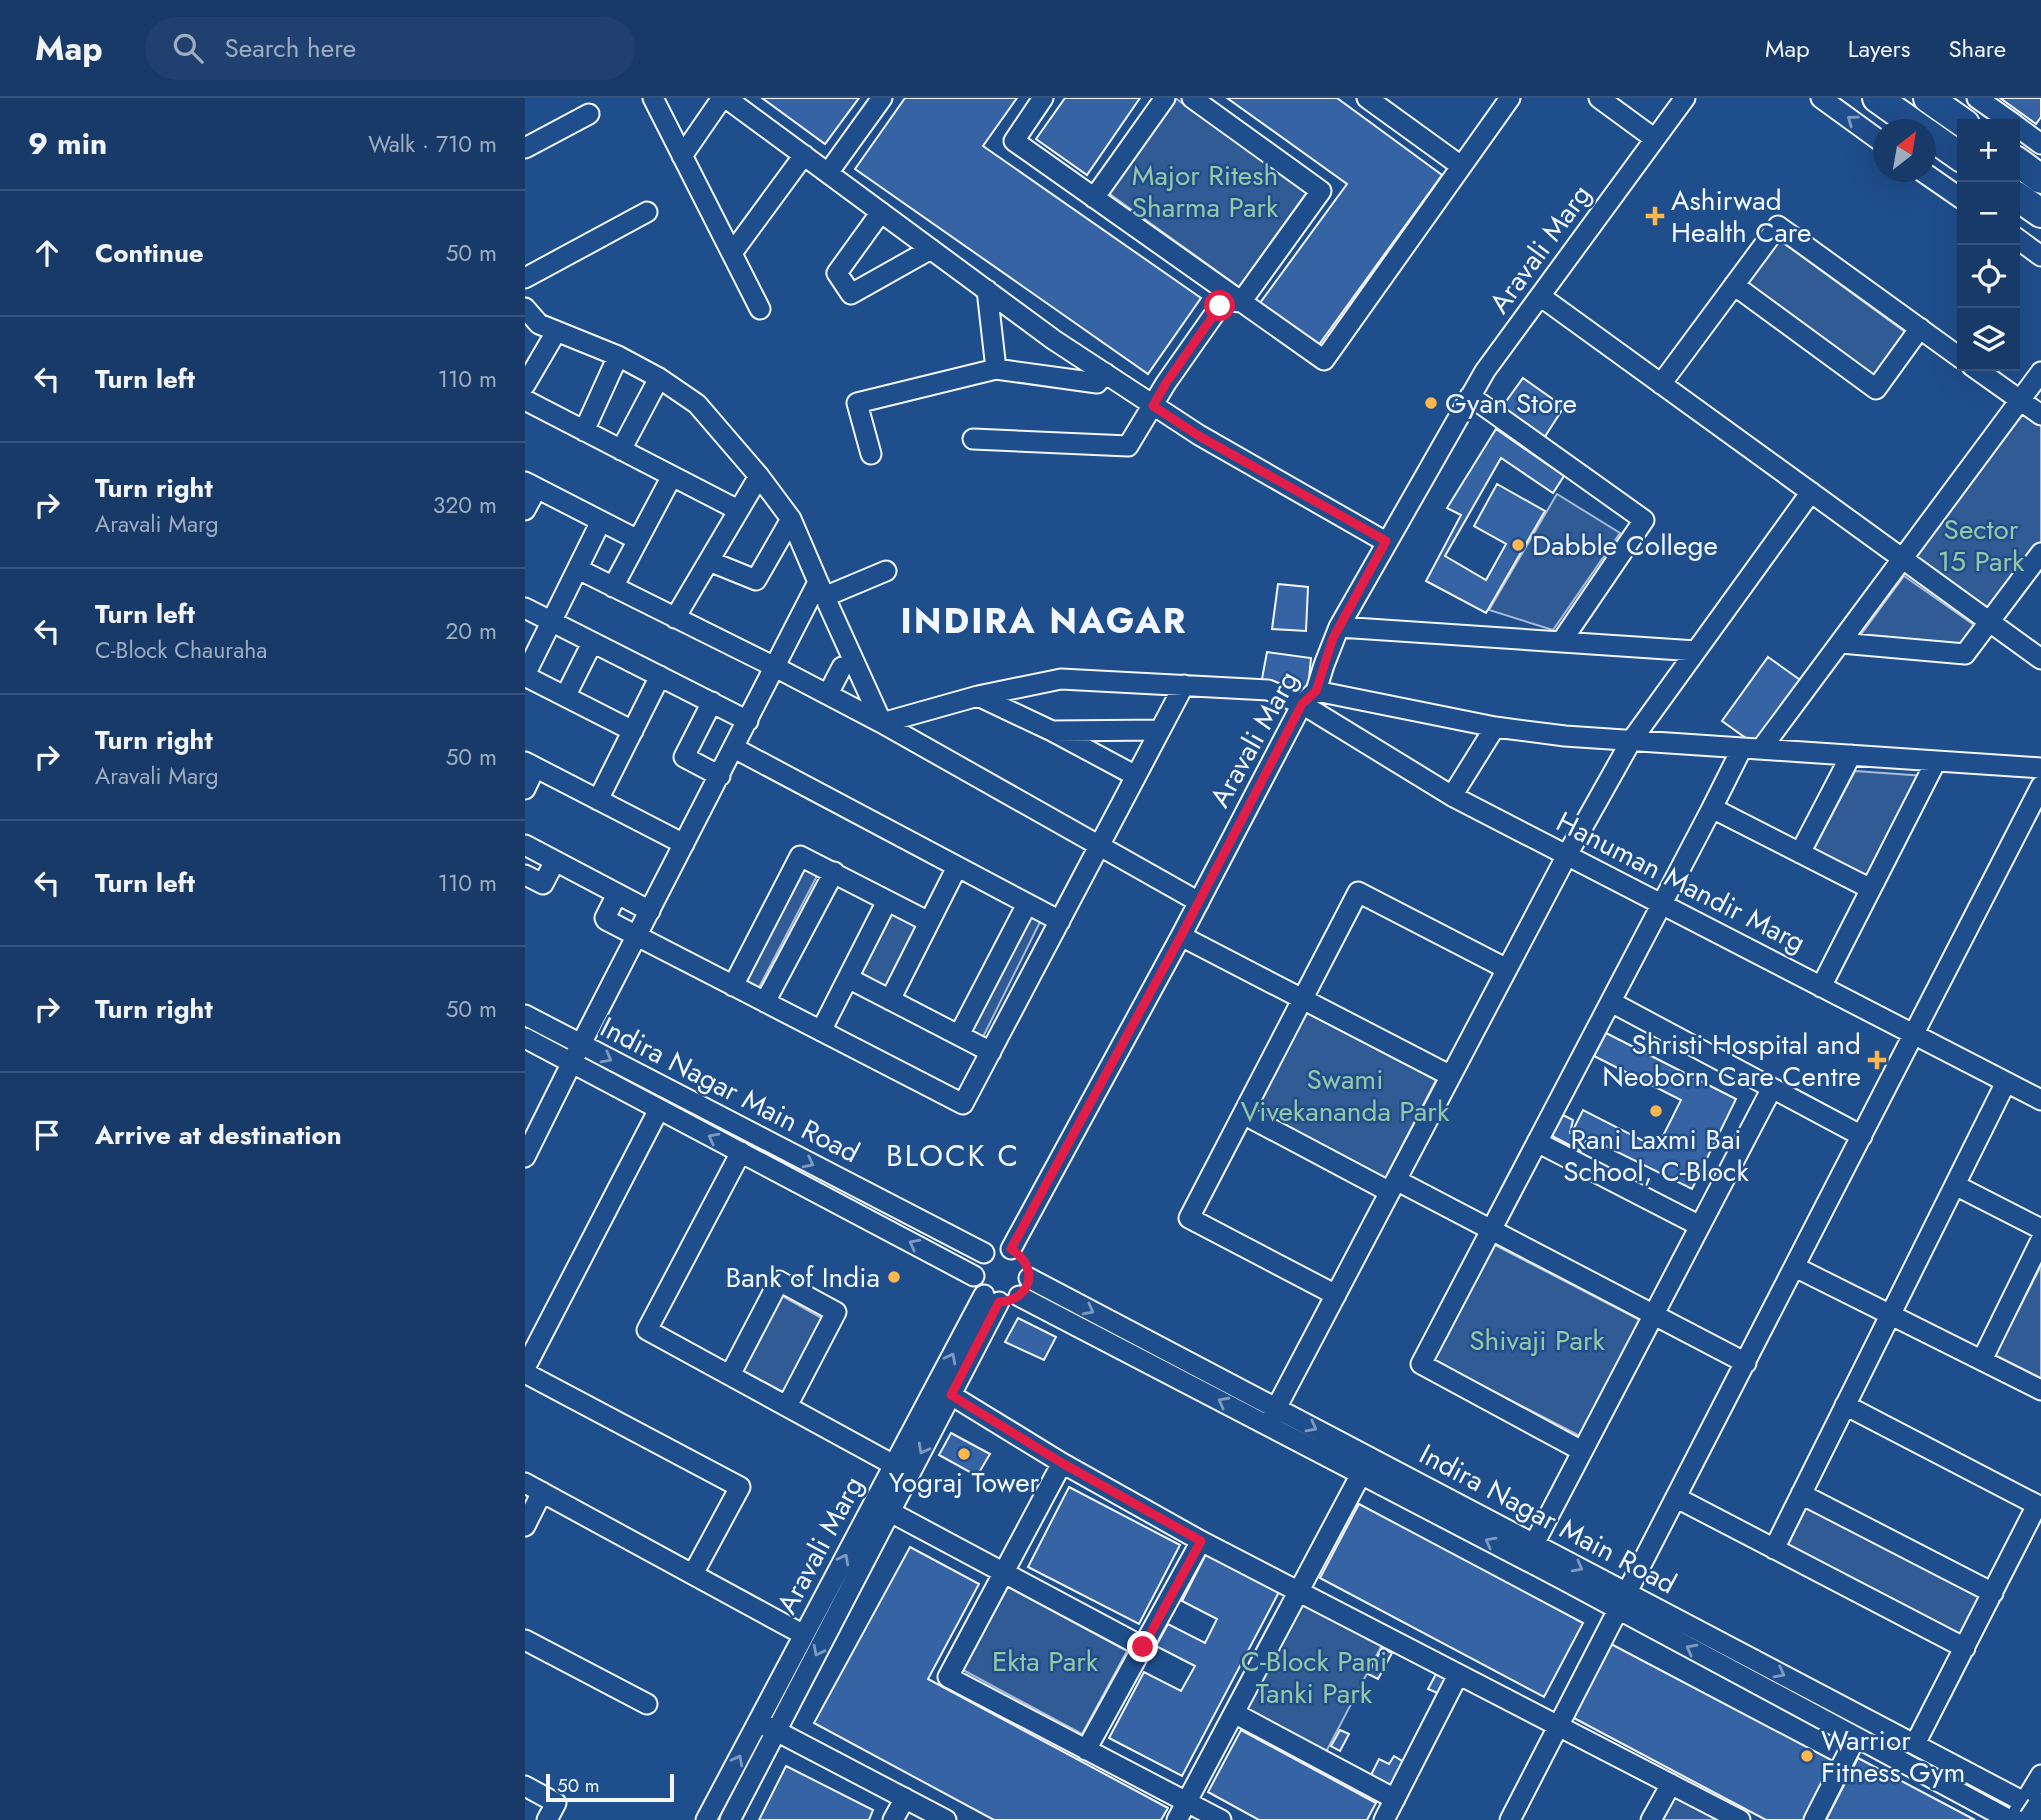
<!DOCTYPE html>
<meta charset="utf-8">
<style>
:root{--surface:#173a69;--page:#20416f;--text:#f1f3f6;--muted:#9eadc0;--line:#36547d}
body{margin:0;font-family:Jost,sans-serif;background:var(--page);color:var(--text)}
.controls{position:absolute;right:21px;top:21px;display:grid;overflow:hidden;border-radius:0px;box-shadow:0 7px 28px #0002}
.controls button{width:63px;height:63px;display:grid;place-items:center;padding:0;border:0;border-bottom:2px solid var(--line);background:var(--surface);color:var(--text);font:35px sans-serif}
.compass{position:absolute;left:1348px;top:21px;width:63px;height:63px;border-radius:50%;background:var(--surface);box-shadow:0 7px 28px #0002;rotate:31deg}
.scale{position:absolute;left:21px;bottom:18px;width:128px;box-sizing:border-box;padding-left:7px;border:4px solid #f2f6ff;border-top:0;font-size:19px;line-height:24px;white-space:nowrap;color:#f2f6ff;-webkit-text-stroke:5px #1f4e8c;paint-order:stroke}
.stop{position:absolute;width:21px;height:21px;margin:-16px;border:5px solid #e11d48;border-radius:50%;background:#fff}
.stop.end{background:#e11d48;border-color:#fff;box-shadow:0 2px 7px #0008}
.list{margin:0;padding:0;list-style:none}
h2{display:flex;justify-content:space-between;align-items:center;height:91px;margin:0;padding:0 28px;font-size:30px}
h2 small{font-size:23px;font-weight:400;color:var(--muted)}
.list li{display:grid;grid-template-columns:46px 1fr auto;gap:21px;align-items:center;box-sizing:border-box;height:126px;padding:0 28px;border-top:2px solid var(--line)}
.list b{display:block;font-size:26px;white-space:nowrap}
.list p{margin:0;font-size:23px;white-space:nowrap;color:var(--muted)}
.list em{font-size:23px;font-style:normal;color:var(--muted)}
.icon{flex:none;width:38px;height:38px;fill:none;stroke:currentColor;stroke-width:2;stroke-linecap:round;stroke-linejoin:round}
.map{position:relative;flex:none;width:1516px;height:1722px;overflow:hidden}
header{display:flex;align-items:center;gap:42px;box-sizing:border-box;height:98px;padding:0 35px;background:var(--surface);border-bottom:2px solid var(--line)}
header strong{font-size:33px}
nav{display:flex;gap:38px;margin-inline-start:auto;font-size:24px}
.search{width:490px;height:63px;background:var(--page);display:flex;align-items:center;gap:18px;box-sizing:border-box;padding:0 24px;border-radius:38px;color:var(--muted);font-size:26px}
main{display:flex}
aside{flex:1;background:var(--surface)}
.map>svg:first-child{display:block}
.built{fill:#305b95;stroke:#a8bbd7;stroke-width:2}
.building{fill:#3563a3;stroke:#f2f6ff;stroke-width:2}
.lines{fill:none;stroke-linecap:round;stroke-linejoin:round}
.minor-casing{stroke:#f2f6ff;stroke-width:23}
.highway-casing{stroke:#f2f6ff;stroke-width:32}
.minor{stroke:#1f4e8c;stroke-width:19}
.highway{stroke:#1f4e8c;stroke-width:28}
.highway-bridge-casing{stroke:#f2f6ff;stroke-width:32;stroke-linecap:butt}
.highway-bridge{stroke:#1f4e8c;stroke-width:28}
.oneway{stroke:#7e9ac0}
.route{stroke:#e11d48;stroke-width:9}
.poi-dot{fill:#ffb74d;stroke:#1f4e8c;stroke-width:2.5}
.labels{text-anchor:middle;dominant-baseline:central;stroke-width:5;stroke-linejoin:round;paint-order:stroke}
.park-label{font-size:28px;fill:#97c8a6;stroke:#1f4e8c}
.poi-label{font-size:28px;fill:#f2f6ff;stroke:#1f4e8c;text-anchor:start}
.street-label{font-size:28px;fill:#f2f6ff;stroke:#1f4e8c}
.neighbourhood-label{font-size:30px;letter-spacing:2px;fill:#f2f6ff;stroke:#1f4e8c}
.district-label{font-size:35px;font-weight:bold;letter-spacing:2px;fill:#f2f6ff;stroke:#1f4e8c}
</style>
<header>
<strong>Map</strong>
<div class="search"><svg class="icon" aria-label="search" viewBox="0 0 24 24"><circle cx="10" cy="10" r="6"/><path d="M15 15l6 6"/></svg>Search here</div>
<nav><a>Map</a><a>Layers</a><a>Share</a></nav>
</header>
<main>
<aside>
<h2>9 min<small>Walk · 710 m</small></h2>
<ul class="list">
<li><svg class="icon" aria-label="ahead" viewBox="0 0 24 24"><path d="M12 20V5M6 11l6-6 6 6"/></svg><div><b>Continue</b></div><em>50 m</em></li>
<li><svg class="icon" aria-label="left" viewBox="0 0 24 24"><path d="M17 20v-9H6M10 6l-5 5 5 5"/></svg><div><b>Turn left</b></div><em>110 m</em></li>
<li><svg class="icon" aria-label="right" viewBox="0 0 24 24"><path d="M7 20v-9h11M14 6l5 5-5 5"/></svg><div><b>Turn right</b><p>Aravali Marg</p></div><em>320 m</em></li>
<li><svg class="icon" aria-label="left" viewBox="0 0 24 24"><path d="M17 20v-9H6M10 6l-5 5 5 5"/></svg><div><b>Turn left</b><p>C-Block Chauraha</p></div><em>20 m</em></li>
<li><svg class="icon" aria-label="right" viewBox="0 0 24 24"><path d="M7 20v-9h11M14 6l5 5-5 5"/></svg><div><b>Turn right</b><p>Aravali Marg</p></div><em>50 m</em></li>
<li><svg class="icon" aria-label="left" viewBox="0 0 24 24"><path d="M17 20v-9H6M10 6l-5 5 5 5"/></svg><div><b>Turn left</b></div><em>110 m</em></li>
<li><svg class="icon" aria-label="right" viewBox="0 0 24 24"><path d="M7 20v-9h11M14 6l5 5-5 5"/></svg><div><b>Turn right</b></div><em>50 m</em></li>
<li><svg class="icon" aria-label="arrive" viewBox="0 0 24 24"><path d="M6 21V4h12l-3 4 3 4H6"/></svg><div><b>Arrive at destination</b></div></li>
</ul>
</aside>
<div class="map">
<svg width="1516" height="1722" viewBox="0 0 1516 1722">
<rect width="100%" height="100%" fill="#1f4e8c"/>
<path class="built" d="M650 0 782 94 714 189 582 94Z
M1253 141 1380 234 1348 278 1221 185Z
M1496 312 1516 326V446L1466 514 1389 459Z
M1032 396 1095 435 1028 532 964 512Z
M1379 478 1449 527 1436 546 1335 538Z
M1330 673 1400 678 1345 781 1289 751Z
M265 761 293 776 230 897 202 883Z
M358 809 396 829 361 898 323 879Z
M489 809 516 822 454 947 427 933Z
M780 914 911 982 860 1081 729 1013Z
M968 1146 1115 1222 1055 1338 908 1262Z
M1516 1168V1280L1470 1257Z
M257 1198 298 1221 258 1294 217 1272Z
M1281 1410 1454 1498 1435 1537 1262 1449Z
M483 1489 602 1553 557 1636 438 1572Z
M777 1504 857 1547 801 1654 720 1612Z
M1150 1698 1195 1722H1137Z"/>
<path class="building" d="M237 0H334L300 46Z
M380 0H492L458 48 676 200 623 276 330 71Z
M540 0H615L562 77 511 41Z
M702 0H812L917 77 793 248 735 205 822 86Z
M1475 0H1516V19L1511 26Z
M998 280 1039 309 1019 340 977 309Z
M971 331 1039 378 1028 395 976 360 920 458 961 482 981 446 949 428 972 386 1020 413 961 515 901 483 936 417 922 410Z
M753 486 783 489 781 533 747 531Z
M742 554 786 560 783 591 736 586Z
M1243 559 1278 584 1232 648 1197 623Z
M1081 935 1211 1001 1167 1091 1048 1032 1058 1012 1132 1050 1156 1002 1069 958Z
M1038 1017 1048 1022 1045 1035 1061 1043 1056 1053 1027 1038Z
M493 1220 531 1239 519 1262 480 1244Z
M426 1335 465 1356 452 1378 414 1357Z
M544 1389 655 1447 614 1526 503 1469Z
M834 1406 1058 1525 1019 1599 795 1480Z
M385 1449 454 1486 403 1581 643 1710 636 1722H469L289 1625Z
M681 1456 754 1494 657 1678 584 1640 619 1574 656 1593 670 1568 631 1548 643 1526 680 1545 692 1521 657 1503Z
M1086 1546 1310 1664 1280 1722H1241L1047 1619Z
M857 1550 867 1555 853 1581 843 1576Z
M911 1576 924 1583 917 1597 903 1591Z
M716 1632 851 1705 842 1722H734L683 1694Z
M815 1632 824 1636 815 1653 806 1648Z
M869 1658 882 1666 870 1691 846 1677 854 1661 864 1666Z
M1333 1660 1418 1705 1450 1722H1301Z
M261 1668 348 1712 344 1722H234Z"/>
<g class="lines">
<g class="minor-casing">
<path id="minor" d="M128 0 235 211
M201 0 529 242 674 337 861 444
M518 0 489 43 799 262 985 0
M842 0 936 68
M1074 0 1130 41
M1296 0 1358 45
M1452 0 1489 26
M1490 27 1516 46
M0 50 64 16
M157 58 197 0
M1398 74 1437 101
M303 75 357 0
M569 100 640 0
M356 114 312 175 326 196 406 151
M1490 139 1516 158
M207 155 279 57
M0 180 122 114
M1209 187 1351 291 1395 230
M462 192 471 271
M1015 198 1516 561
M0 210 14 226 93 258 134 280 172 306 234 378 266 421 293 484 56 946 0 1059
M1447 268 1516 317
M1136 286 1253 128 1437 261
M0 287 31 234
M945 298 1119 422 1036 544
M0 302 213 412
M59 333 93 258
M448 341 603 348 641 285 695 208 705 203 716 204 796 93 667 0
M96 352 134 280
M346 356 332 305 471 271 572 285 580 275
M0 384 113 442
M0 412 12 390
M184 463 231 482 266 421
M53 471 250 569 357 625 674 804
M293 484 357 625 453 598 536 581 743 592 777 606 927 698 1516 1002
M88 489 147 378
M299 499 361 473
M0 510 223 623
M150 520 234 378
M814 529 1171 553
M1316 545 1440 556 1516 455
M0 577 76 423
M0 578 108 633
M791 593 970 629 1040 638 1516 670
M303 596 317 569
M41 597 67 545
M453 598 527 633 611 678
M187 604 159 659 195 678
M528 633 635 632
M209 650 535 823
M1217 650 1187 710 1346 791
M1236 651 1516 274
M0 664 159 746
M0 691 10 670
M927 698 970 629
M73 702 135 578
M0 747 125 813
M1275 755 1326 657
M0 777 18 786 30 763
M92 796 80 820 81 822 438 1006 659 587
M656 838 926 978
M323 880 466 954
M208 888 275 758 404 824
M1296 889 1411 663
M365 902 432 769
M240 904 309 774
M1086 904 1337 1038
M0 917 459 1155
M296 933 362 803
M434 937 502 806
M0 940 449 1178
M718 1016 865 1094
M1012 1044 1175 1128
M216 1054 122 1232 378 1372
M871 1082 1221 1265
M1430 1087 1516 1131
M486 1151 656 838 777 606 791 593 799 567 814 529 960 273 1160 0
M1270 1169 1516 1292
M504 1180 1516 1713
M811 1197 664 1120 833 794 982 871
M494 1198 1039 1482 1485 1722
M1457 1262 1516 1142
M0 1270 134 1011
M0 1275 215 1389 168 1476
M205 1277 254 1183 311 1214 262 1308
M426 1297 537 1365 676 1443 1215 1722
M1320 1307 1516 1409
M746 1320 1042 757 1106 643 1286 394
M1057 1353 896 1266 1187 710
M537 1365 423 1579 696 1722
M0 1385 279 1537
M1276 1396 1468 1495
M1152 1400 1440 1550
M356 1409 618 1549
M0 1428 17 1394
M1009 1446 1247 990
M1249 1451 1481 984
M0 1542 122 1606
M709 1615 870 1701
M240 1627 421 1722
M1390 1646 1512 1407
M561 1652 676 1443
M0 1688 31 1705 22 1722
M1493 1715 1516 1677
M181 1722 459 1197
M205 1722 474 1204
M368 1722 380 1700
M652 1722 836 1376
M859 1722 933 1577
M985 1722 1516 688
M1126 1722 1146 1686
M1289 1722 1331 1639"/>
</g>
<g class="highway-casing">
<path id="highway" d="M1352 0 1397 32
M1403 0 1440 26
M1400 34 1437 60
M1490 62 1516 81
M1490 97 1516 115"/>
</g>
<use href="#minor" class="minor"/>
<use href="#highway" class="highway"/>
<g class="highway-bridge-casing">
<path id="highway-bridge" d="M1508 1722 1516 1710"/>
</g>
<use href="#highway-bridge" class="highway-bridge"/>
</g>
<defs><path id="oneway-chevron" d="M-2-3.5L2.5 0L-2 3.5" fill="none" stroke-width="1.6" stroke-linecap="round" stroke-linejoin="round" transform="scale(1.75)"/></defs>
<g class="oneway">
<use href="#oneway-chevron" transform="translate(1327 22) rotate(-144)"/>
<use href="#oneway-chevron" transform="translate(82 960) rotate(28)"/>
<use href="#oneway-chevron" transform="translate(188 1040) rotate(-152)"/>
<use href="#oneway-chevron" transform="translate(284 1065) rotate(27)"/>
<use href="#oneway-chevron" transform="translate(389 1146) rotate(-152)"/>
<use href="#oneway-chevron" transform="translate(564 1212) rotate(28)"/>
<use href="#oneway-chevron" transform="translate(426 1260) rotate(-62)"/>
<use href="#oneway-chevron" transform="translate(698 1304) rotate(-152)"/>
<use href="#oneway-chevron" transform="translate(787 1329) rotate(28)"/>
<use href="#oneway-chevron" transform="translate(398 1351) rotate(118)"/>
<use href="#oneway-chevron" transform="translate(965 1444) rotate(-152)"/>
<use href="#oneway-chevron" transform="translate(319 1461) rotate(-62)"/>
<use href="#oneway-chevron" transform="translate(1053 1469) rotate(28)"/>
<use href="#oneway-chevron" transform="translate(1166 1551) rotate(-152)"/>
<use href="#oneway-chevron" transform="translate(293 1553) rotate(117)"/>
<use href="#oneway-chevron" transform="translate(1255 1575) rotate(28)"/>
<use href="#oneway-chevron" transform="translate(213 1662) rotate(-62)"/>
</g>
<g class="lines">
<path class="route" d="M618 1549 676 1443 537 1365 426 1297 474 1204C508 1202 514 1168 486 1151L656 838 777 606 791 593 808 540 861 443 674 338 628 308 641 285 695 208"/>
</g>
<g class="poi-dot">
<path d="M1126.5 107.5h7v7h7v7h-7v7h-7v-7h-7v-7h7z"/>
<circle cx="906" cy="305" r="7"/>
<circle cx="993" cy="447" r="7"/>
<path d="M1348.5 951.5h7v7h7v7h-7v7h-7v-7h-7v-7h7z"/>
<circle cx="1131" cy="1013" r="7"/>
<circle cx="369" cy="1179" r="7"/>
<circle cx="439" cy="1356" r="7"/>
<circle cx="1282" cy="1658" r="7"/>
</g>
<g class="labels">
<g class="park-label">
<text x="680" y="77">Major Ritesh<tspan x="680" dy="32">Sharma Park</tspan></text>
<text x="1456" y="431">Sector<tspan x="1456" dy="32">15 Park</tspan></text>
<text x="820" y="981">Swami<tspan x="820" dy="32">Vivekananda Park</tspan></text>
<text x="1012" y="1242">Shivaji Park</text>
<text x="520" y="1563">Ekta Park</text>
<text x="789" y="1563">C-Block Pani<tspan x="789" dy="32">Tanki Park</tspan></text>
</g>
<g class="poi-label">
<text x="1146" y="102">Ashirwad<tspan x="1146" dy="32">Health Care</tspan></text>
<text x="920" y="305">Gyan Store</text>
<text x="1007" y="447">Dabble College</text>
<text x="1336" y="946" text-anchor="end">Shristi Hospital and<tspan x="1336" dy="32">Neoborn Care Centre</tspan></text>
<text x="1131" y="1041" text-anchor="middle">Rani Laxmi Bai<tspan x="1131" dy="32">School, C-Block</tspan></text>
<text x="355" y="1179" text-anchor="end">Bank of India</text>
<text x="439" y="1384" text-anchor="middle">Yograj Tower</text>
<text x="1296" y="1642">Warrior<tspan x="1296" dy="32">Fitness Gym</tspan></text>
</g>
<g class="street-label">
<text transform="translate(1015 151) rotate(-54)">Aravali Marg</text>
<text transform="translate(729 641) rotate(-61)">Aravali Marg</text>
<text transform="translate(1156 784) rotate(27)">Hanuman Mandir Marg</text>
<text transform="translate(205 992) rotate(27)">Indira Nagar Main Road</text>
<text transform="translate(1023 1421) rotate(28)">Indira Nagar Main Road</text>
<text transform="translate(295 1447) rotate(-62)">Aravali Marg</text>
</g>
<g class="neighbourhood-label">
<text x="428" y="1057">BLOCK C</text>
</g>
<g class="district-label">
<text x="519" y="523">INDIRA NAGAR</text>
</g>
</g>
</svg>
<div class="controls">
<button>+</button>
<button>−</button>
<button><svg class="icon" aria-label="locate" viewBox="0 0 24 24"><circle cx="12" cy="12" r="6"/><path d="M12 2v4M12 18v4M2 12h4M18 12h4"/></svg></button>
<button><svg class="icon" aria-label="layers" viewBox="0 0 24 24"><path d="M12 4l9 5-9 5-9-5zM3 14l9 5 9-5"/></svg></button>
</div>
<svg class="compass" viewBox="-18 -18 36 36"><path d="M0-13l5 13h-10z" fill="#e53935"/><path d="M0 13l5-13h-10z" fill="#9eadc0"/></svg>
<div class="scale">50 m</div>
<div class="stop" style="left:695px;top:208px"></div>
<div class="stop end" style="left:618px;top:1549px"></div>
</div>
</main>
